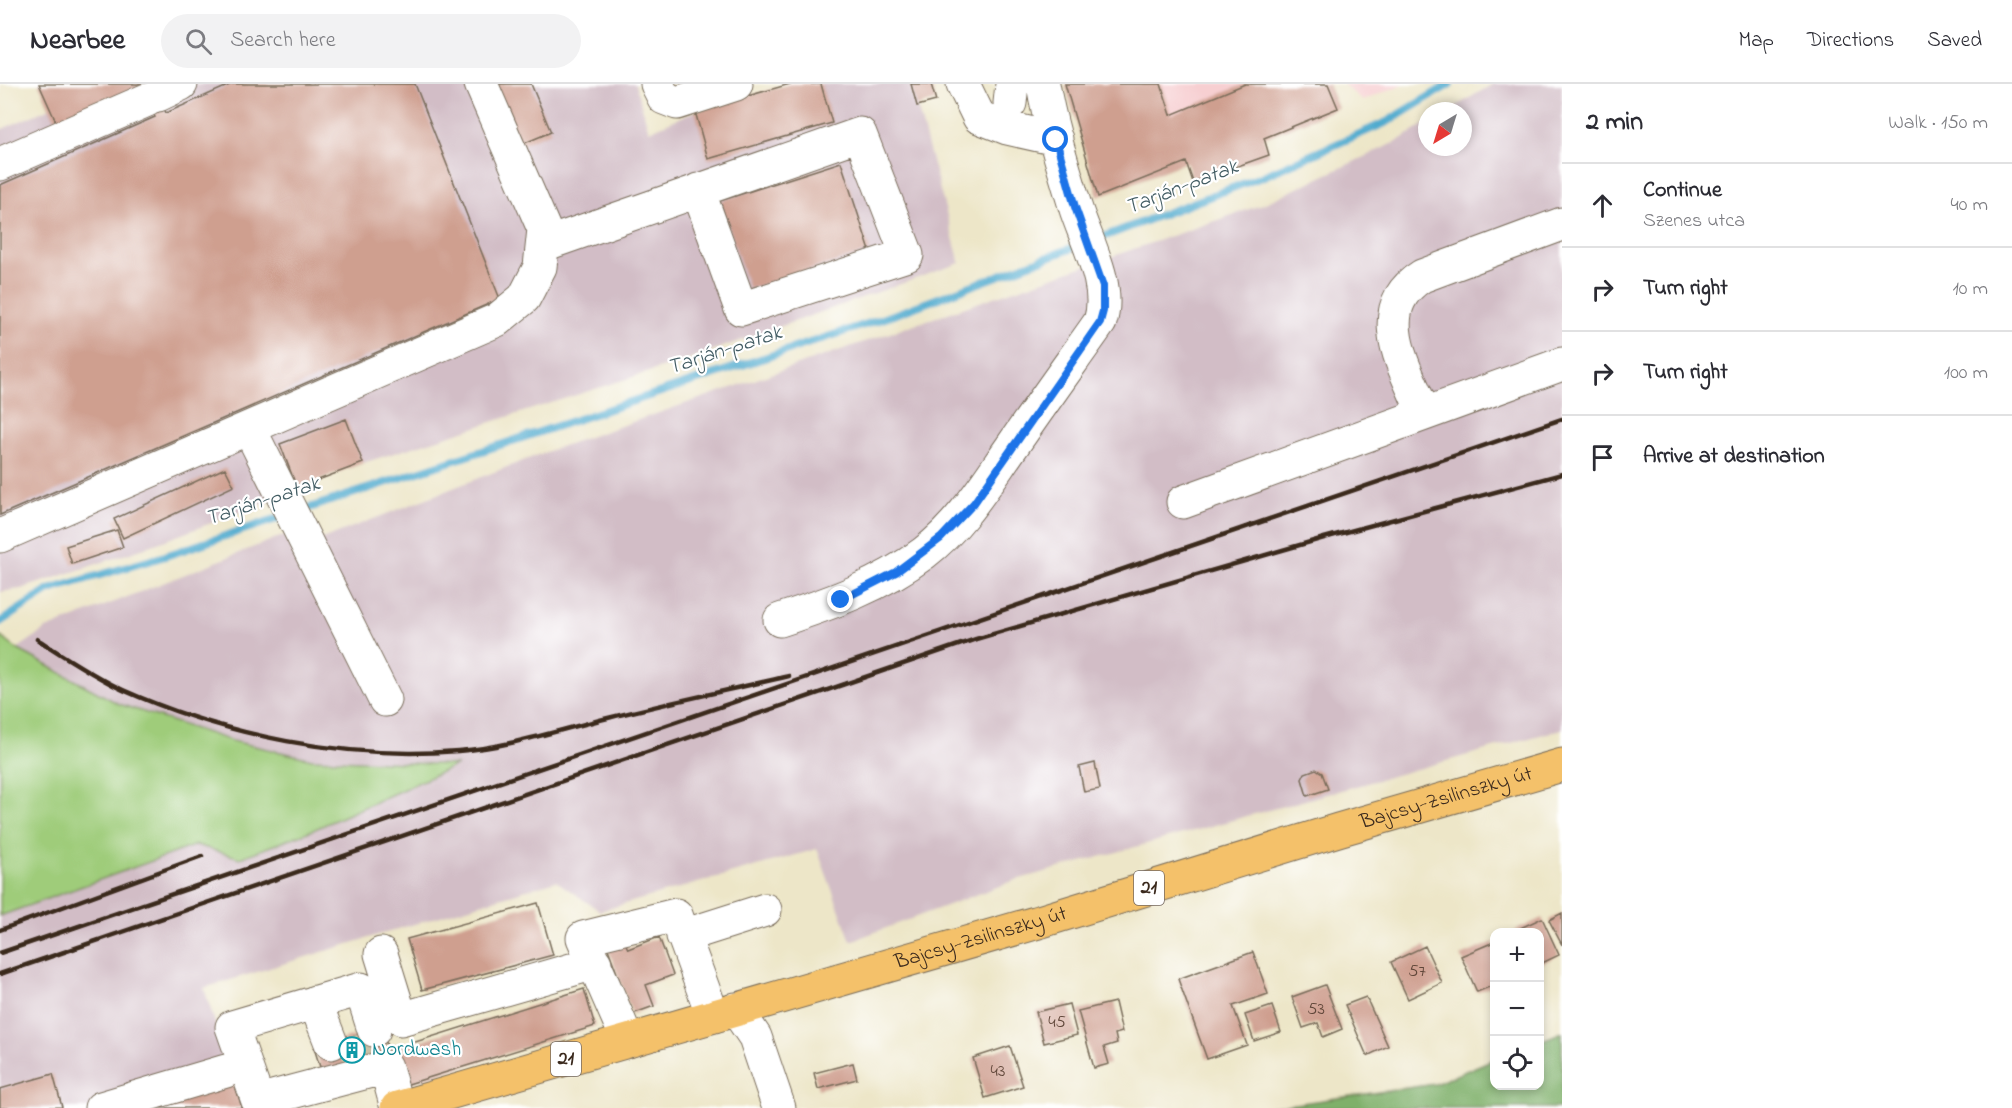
<!DOCTYPE html>
<meta charset="utf-8">
<style>
:root{--surface:#fff;--page:#f2f2f3;--text:#2b2b33;--muted:#7c7c81;--line:#e1e1e2}
body{margin:0;font-family:"Indie Flower",sans-serif;background:var(--page);color:var(--text)}
.controls{position:absolute;right:18px;bottom:18px;display:grid;overflow:hidden;border-radius:12px;box-shadow:0 3px 9px #0003}
.controls button{width:54px;height:54px;display:grid;place-items:center;padding:0;border:0;border-bottom:2px solid var(--line);background:var(--surface);color:var(--text);font:30px sans-serif}
.compass{position:absolute;left:1418px;top:18px;width:54px;height:54px;border-radius:50%;background:var(--surface);box-shadow:0 3px 9px #0003;rotate:218deg}
.stop{position:absolute;width:18px;height:18px;margin:-14px;border:4px solid #1a73e8;border-radius:50%;background:#fff}
.stop.end{background:#1a73e8;border-color:#fff;box-shadow:0 2px 6px #0008}
.list{margin:0;padding:0;list-style:none}
h2{display:flex;justify-content:space-between;align-items:center;height:78px;margin:0;padding:0 24px;font-size:26px}
h2 small{font-size:20px;font-weight:400;color:var(--muted)}
.list li{display:grid;grid-template-columns:39px 1fr auto;gap:18px;align-items:center;box-sizing:border-box;height:84px;padding:0 24px;border-top:2px solid var(--line)}
.list b{display:block;font-size:22px;white-space:nowrap}
.list p{margin:0;font-size:20px;white-space:nowrap;color:var(--muted)}
.list em{font-size:20px;font-style:normal;color:var(--muted)}
.icon{flex:none;width:33px;height:33px;fill:none;stroke:currentColor;stroke-width:2;stroke-linecap:round;stroke-linejoin:round}
.map{position:relative;flex:none;width:1562px;height:1024px;overflow:hidden}
header{display:flex;align-items:center;gap:36px;box-sizing:border-box;height:84px;padding:0 30px;background:var(--surface);border-bottom:2px solid var(--line)}
header strong{font-size:28px}
nav{display:flex;gap:33px;margin-inline-start:auto;font-size:21px}
.search{width:420px;height:54px;background:var(--page);display:flex;align-items:center;gap:15px;box-sizing:border-box;padding:0 21px;border-radius:33px;color:var(--muted);font-size:22px}
main{display:flex}
aside{flex:1;background:var(--surface)}
.map>svg:first-child{display:block}
.built{fill:#f7cfd1}
.industrial{fill:#d2bdc6}
.green{fill:#9fcc7a;stroke:#6d7b4c;stroke-width:1.5}
.forest{fill:#7fb06a;stroke:#5d6d44;stroke-width:1.5}
.lines{fill:none;stroke-linecap:round;stroke-linejoin:round}
.stream{stroke:#50aace;stroke-width:8}
.building{fill:#cf9f8f}
.minor-tunnel{stroke:#c9c0a6;stroke-width:33;stroke-dasharray:33 16;stroke-linecap:butt}
.minor-casing{stroke:#796c5a;stroke-width:35}
.major-casing{stroke:#796c5a;stroke-width:35}
.minor{stroke:#fff;stroke-width:33}
.major{stroke:#f4c16a;stroke-width:33}
.rail{stroke:#3b2a1e;stroke-width:4.5}
.route{stroke:#1a73e8;stroke-width:8}
.labels{text-anchor:middle;dominant-baseline:central;stroke-width:4.5;stroke-linejoin:round;paint-order:stroke}
.number-label{font-size:18px;fill:#60473a}
.shield{fill:#fff;stroke:#766a62;stroke-width:1.5}
.shield-label{font-size:20px;font-weight:bold;fill:#3b2a1e}
.street-label{font-size:21px;fill:#3b2a1e;stroke:#fff}
.culture-label{font-size:21px;fill:#0d838f;stroke:#fff;text-anchor:start}
.water-label{font-size:22px;font-style:italic;fill:#435d64;stroke:#fff}
</style>
<header>
<strong>Nearbee</strong>
<div class="search"><svg class="icon" aria-label="search" viewBox="0 0 24 24"><circle cx="10" cy="10" r="6"/><path d="M15 15l6 6"/></svg>Search here</div>
<nav><a>Map</a><a>Directions</a><a>Saved</a></nav>
</header>
<main>
<div class="map">
<svg width="1562" height="1024" viewBox="0 0 1562 1024">
<rect width="100%" height="100%" fill="#fff"/>
<filter id="ink" filterUnits="userSpaceOnUse"><feTurbulence type="fractalNoise" baseFrequency=".0167" numOctaves="2"/><feDisplacementMap in="SourceGraphic" scale="12" xChannelSelector="R" yChannelSelector="G"/><feConvolveMatrix kernelMatrix="1 2 1 2 8 2 1 2 1" color-interpolation-filters="sRGB"/></filter>
<filter id="wash" filterUnits="userSpaceOnUse"><feTurbulence type="fractalNoise" baseFrequency=".008" numOctaves="4" result="noise"/><feDisplacementMap in="SourceGraphic" scale="24" xChannelSelector="R" yChannelSelector="G"/><feGaussianBlur stdDeviation="1.35" result="paint"/><feColorMatrix in="noise" values="0 0 0 0 0 0 0 0 0 0 0 0 0 0 0 0 0 1.4 0 .05"/><feComposite in="paint" operator="in"/></filter>
<g filter="url(#wash)">
<rect width="100%" height="100%" fill="#ede6c8"/>
<path class="built" d="M1161 0H1246L1171 31Z
M1343 0H1403L1363 17Z"/>
<path class="industrial" d="M39 0H635L649 47 695 27 790 0H911L960 179 683 277 363 379 297 404 322 455 551 366 1261 121 1396 58 1427 39V63H1463V27H1448L1493 0H1562V645L1016 796 851 857 817 765 600 827 556 797 204 904 242 1024H0V832L196 761 240 774 455 681 312 675 232 657 119 620 17 565 46 545 287 450 273 416 139 466 21 505 0 508V46L50 24Z"/>
<path class="green" d="M0 552 17 565 119 620 232 657 312 675 457 681 313 746 240 774 196 761 0 832Z"/>
<path class="forest" d="M1562 948V1024H1267L1435 1000 1494 975V1002H1540V957Z"/>
<g class="lines">
<path class="stream" d="M1095 156 1261 93 1387 38 1450 0
M297 428 885 234 1083 160
M0 538 49 506 165 472 285 432"/>
</g>
<g id="blocks">
<path class="building" d="M39 0H154L166 29 232 0H415L500 215 0 431V101L155 33 141 3 57 40Z
M495 0H531L551 48 520 61Z
M790 0H821L832 39 708 75 695 27Z
M911 0H931L936 17 917 22Z
M1065 0H1161L1171 31 1245 0H1328L1338 24 1264 54 1269 71 1193 98 1186 78 1098 113Z
M841 78 870 167 749 205 720 117Z
M346 335 363 379 297 404 280 360Z
M225 384 234 402 123 454 114 435Z
M117 446 123 463 72 480 66 462Z
M1095 679 1100 705 1084 708 1079 683Z
M1316 685 1322 689 1328 705 1307 712 1302 695 1305 689Z
M538 819 553 871 422 906 407 855Z
M1562 829V861L1549 836Z
M1542 834 1559 871 1540 880V848H1515L1514 847Z
M659 853 673 891 646 901 654 922 632 930 607 862 624 856 628 865Z
M1494 858V901L1477 908 1461 872Z
M1425 862 1442 899 1408 915 1391 878Z
M1253 868 1268 910 1233 922 1247 961 1207 975 1178 895Z
M1325 901 1342 945 1323 953 1318 939 1303 944 1292 913Z
M584 905 595 942 405 1001 393 965Z
M1366 913 1388 962 1367 972 1345 921Z
M1115 918 1122 948 1115 950 1117 959 1104 963 1109 980 1094 984 1078 927Z
M1069 920 1077 951 1044 959 1036 928Z
M1272 922 1281 948 1254 957 1245 931Z
M382 944 389 969 322 989 314 964Z
M1010 962 1023 1002 985 1014 973 974Z
M853 979 857 995 818 1005 814 989Z
M53 990 62 1023 0 1024V1005Z
M234 998 242 1024H142Z"/>
</g>
</g>
<g filter="url(#ink)">
<use href="#blocks" fill-opacity="0" stroke="#796c5a" stroke-width="1.5"/>
<g class="lines">
<path class="minor-tunnel" d="M353 952 361 978"/>
<g class="minor-casing">
<path id="minor" d="M657 0 664 14 677 19 736 0
M963 0 979 33 1007 44 1056 55
M158 11 181 0
M1010 19 1012 0
M0 80 147 16
M543 161 860 50 907 171 741 225 698 106
M1424 330C1406 285 1368 226 1422 192L1562 140
M249 344 385 616
M1183 418 1562 280
M0 452 497 236 524 214 540 183 544 145 481 0
M780 536C831 519 880 502 924 469 962 440 986 399 1013 361 1042 319 1071 279 1100 238 1112 201 1086 158 1075 122 1063 82 1050 41 1043 0
M683 852 765 826
M381 870 401 935 595 879
M315 918 331 959
M736 925 755 953 779 1024
M628 957 583 854 676 831 713 932
M258 1017 232 943 361 905 374 946
M101 1024 226 987
M260 1024 258 1017 386 983 397 1024"/>
</g>
<g class="major-casing">
<g id="major">
<path id="s1" d="M397 1024 1042 837 1338 746 1562 681"/>
</g>
</g>
<use href="#minor" class="minor"/>
<use href="#major" class="major"/>
<path class="rail" d="M37 555C65 573 93 592 123 606 226 652 345 676 458 667 509 663 559 646 608 634 668 619 729 606 789 592
M0 846 202 772
M0 869 1562 335
M0 890 976 555 1324 454 1562 390"/>
</g>
</g>
<g class="lines" filter="url(#ink)">
<path class="route" d="M841 516 896 488 941 454 974 419 1100 238 1103 227V202L1075 123 1056 56"/>
</g>
<defs>
<g id="building-ring" transform="scale(1.35)"><circle r="9.5" fill="#fff" stroke="#0f9aa8" stroke-width="1.5"/><path d="M-4-6H4V6H1V3H-1V6H-4ZM-2.5-4.3h1.7v1.8h-1.7ZM.8-4.3h1.7v1.8H.8ZM-2.5-1h1.7V.8h-1.7ZM.8-1h1.7V.8H.8Z" fill="#0f9aa8"/></g>
</defs>
<g fill-rule="evenodd">
<use href="#building-ring" x="352" y="966"/>
</g>
<g class="labels">
<g class="number-label">
<text x="1417" y="888">57</text>
<text x="1316" y="926">53</text>
<text x="1057" y="939">45</text>
<text x="998" y="988">43</text>
</g>
<g class="shield">
<rect x="1134" y="787" width="30" height="34" rx="4.5"/>
<rect x="551" y="958" width="30" height="34" rx="4.5"/>
</g>
<g class="shield-label">
<text x="1149" y="804">21</text>
<text x="566" y="975">21</text>
</g>
<g class="street-label">
<text stroke="none"><textPath href="#s1" startOffset="1094">Bajcsy-Zsilinszky út</textPath></text>
<text stroke="none"><textPath href="#s1" startOffset="608">Bajcsy-Zsilinszky út</textPath></text>
</g>
<g class="culture-label">
<text x="372" y="966">Nordwash</text>
</g>
<g class="water-label">
<text transform="translate(1182 104) rotate(-21)">Tarján-patak</text>
<text transform="translate(725 267) rotate(-18)">Tarján-patak</text>
<text transform="translate(263 418) rotate(-18)">Tarján-patak</text>
</g>
</g>
</svg>
<div class="controls">
<button>+</button>
<button>−</button>
<button><svg class="icon" aria-label="locate" viewBox="0 0 24 24"><circle cx="12" cy="12" r="6"/><path d="M12 2v4M12 18v4M2 12h4M18 12h4"/></svg></button>
</div>
<svg class="compass" viewBox="-18 -18 36 36"><path d="M0-13l5 13h-10z" fill="#e53935"/><path d="M0 13l5-13h-10z" fill="#7c7c81"/></svg>
<div class="stop" style="left:1056px;top:56px"></div>
<div class="stop end" style="left:841px;top:516px"></div>
</div>
<aside>
<h2>2 min<small>Walk · 150 m</small></h2>
<ul class="list">
<li><svg class="icon" aria-label="ahead" viewBox="0 0 24 24"><path d="M12 20V5M6 11l6-6 6 6"/></svg><div><b>Continue</b><p>Szenes utca</p></div><em>40 m</em></li>
<li><svg class="icon" aria-label="right" viewBox="0 0 24 24"><path d="M7 20v-9h11M14 6l5 5-5 5"/></svg><div><b>Turn right</b></div><em>10 m</em></li>
<li><svg class="icon" aria-label="right" viewBox="0 0 24 24"><path d="M7 20v-9h11M14 6l5 5-5 5"/></svg><div><b>Turn right</b></div><em>100 m</em></li>
<li><svg class="icon" aria-label="arrive" viewBox="0 0 24 24"><path d="M6 21V4h12l-3 4 3 4H6"/></svg><div><b>Arrive at destination</b></div></li>
</ul>
</aside>
</main>
